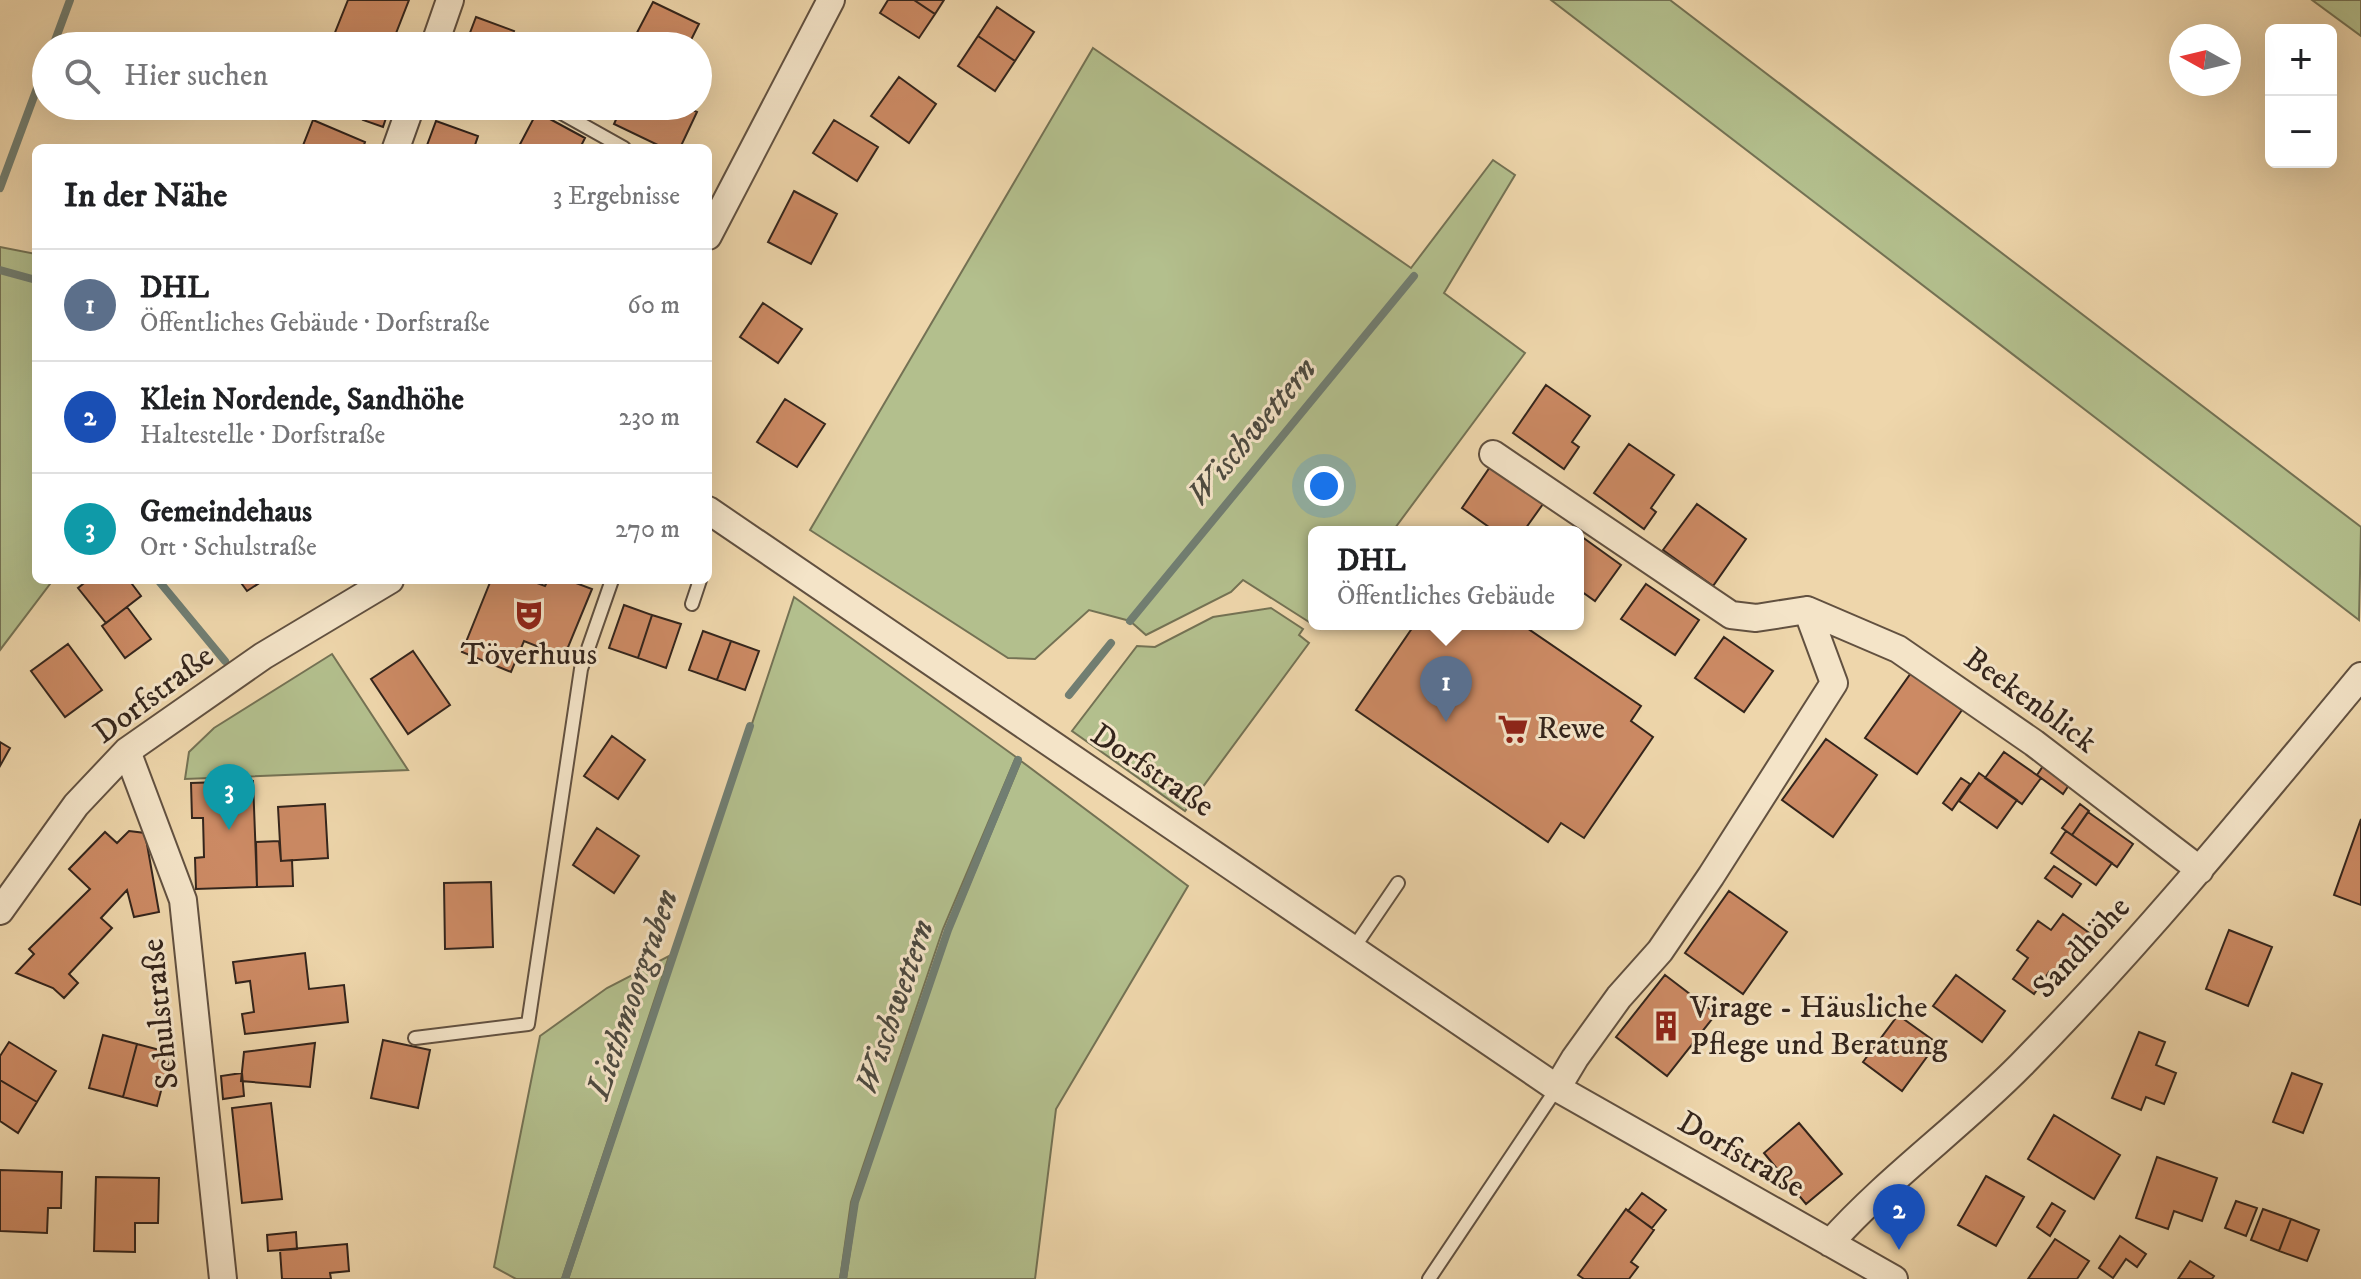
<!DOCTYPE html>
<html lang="de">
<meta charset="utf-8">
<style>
:root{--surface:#fff;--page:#f2f2f2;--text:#202124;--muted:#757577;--line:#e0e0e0;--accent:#7c3aed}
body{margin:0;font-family:"IM FELL DW Pica",serif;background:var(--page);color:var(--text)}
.controls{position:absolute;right:24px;top:24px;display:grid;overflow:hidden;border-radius:12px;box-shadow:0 8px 32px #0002}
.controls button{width:72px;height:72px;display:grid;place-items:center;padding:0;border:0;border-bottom:2px solid var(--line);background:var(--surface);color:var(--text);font:40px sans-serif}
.compass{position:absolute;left:2169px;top:24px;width:72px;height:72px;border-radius:50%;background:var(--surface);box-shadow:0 8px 32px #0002;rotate:278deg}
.you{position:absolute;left:1324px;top:486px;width:28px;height:28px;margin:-20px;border:6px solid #fff;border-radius:50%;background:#1a73e8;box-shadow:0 0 0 12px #1a73e833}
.badge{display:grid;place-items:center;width:52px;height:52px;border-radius:50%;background:var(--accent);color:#fff;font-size:26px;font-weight:700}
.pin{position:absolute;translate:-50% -66px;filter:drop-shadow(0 2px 4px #0008)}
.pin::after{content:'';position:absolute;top:42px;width:28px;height:24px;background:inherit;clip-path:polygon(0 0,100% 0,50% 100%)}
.popup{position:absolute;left:1308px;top:526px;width:276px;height:104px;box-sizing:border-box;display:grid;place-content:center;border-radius:12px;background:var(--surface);filter:drop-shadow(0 2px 6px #0005);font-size:26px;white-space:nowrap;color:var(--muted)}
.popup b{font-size:30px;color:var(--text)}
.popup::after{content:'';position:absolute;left:50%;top:100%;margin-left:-16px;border:16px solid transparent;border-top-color:var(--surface)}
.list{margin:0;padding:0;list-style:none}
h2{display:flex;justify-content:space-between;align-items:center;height:104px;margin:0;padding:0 32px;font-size:34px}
h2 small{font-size:26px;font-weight:400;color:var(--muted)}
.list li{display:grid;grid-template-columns:52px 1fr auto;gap:24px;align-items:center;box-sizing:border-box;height:112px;padding:0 32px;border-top:2px solid var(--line)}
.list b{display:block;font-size:30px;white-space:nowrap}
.list p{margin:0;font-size:26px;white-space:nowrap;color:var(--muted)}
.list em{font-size:26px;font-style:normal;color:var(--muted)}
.icon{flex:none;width:44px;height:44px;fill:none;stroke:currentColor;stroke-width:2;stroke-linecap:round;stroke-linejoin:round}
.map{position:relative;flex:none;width:2361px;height:1279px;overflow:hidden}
.search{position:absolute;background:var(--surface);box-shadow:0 8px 32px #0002;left:32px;top:32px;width:680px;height:88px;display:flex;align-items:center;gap:20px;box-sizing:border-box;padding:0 28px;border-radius:44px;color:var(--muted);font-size:30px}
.panel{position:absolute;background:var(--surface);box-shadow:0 8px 32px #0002;left:32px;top:144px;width:680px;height:440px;border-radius:12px}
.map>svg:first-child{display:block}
.green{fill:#b3bf8d;stroke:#747254;stroke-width:2}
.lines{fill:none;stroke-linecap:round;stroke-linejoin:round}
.stream{stroke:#717e72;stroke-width:8}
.building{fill:#cc8a64;stroke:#34251c;stroke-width:2}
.service-casing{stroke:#625140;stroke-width:16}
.minor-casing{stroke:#625140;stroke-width:30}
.service{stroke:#f4e4c8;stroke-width:12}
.minor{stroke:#f4e4c8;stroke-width:26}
.labels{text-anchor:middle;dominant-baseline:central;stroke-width:6;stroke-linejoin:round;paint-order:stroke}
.poi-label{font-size:32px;fill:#34251c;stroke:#f4e4c8;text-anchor:start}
.street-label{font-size:32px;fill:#34251c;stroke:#f4e4c8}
.water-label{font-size:34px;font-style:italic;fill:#4d4a40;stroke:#f4e4c8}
</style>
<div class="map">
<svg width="2361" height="1279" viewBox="0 0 2361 1279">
<rect width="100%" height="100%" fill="#eed6ab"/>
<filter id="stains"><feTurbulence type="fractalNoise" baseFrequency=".0025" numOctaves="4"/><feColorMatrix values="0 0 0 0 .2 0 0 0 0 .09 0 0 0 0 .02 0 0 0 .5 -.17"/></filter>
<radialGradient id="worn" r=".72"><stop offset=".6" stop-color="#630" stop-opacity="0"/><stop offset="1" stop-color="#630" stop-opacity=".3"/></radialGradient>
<path class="green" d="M1551 0H1670L2361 527 2359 620Z
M2312 0H2361V36Z
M1093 48 1411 268 1493 160 1515 175 1444 293 1525 353 1392 532H1314V624H1324L1320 629 1243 580 1231 592 1146 635 1130 621 1089 610 1035 659 1008 658 810 530Z
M0 247 36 254V580H53L0 650Z
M794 597 1016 757 943 929 851 1202 840 1279H568Z
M1271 608 1303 629 1299 635 1309 643 1185 811 1072 731 1137 646 1155 647 1213 617Z
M332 654 408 770 185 779 189 752 214 728Z
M1021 761 1188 886 1056 1109 1035 1279H846L857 1203 949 933Z
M669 956 562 1279H516L494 1267 540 1036 607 988Z"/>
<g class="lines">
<path class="stream" d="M53 46 70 0
M0 188 46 64
M0 270 36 280
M158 580 225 661
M1130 621 1414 276
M1069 695 1111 643
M565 1279 750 726
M843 1279 855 1202 948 930 1018 760"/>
</g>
<path class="building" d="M348 0H409L391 46 330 45Z
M888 0H914L935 14 919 38 880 13Z
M914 0H944L935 14Z
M653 2 699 24 688 46H630Z
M997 7 1034 32 1015 61 978 36Z
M476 17 514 31 508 46H465Z
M978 36 1015 61 995 91 958 66Z
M899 77 936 104 909 143 871 116Z
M368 106H390L383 127 363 120Z
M622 106H684L697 112 680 148H664L614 124Z
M537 112 585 138 580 148H518Z
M313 120 365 142 363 148H302Z
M834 120 878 147 857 181 813 153Z
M436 121 478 136 474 148H426Z
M794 191 837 214 811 264 768 242Z
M763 303 802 329 778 363 740 337Z
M1546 385 1590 416 1572 442 1579 447 1564 469 1513 433Z
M785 399 825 424 797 467 757 442Z
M1629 444 1674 475 1651 508 1656 512 1644 529 1594 493Z
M1490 467 1543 504 1523 532H1496L1462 508Z
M1697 504 1746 539 1713 586 1663 550Z
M1578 534 1621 565 1595 601 1578 589Z
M88 580H129L141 596 106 623 78 588Z
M239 580H264L247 591Z
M491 580H529L545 586 548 580H568L592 589 564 657 524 641 511 672 462 652Z
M1646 584 1699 620 1675 655 1621 619Z
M624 605 652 615 638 658 609 648Z
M127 607 151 639 125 658 102 626Z
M652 615 681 624 666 668 638 658Z
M1415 624H1521L1641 706 1631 721 1653 737 1584 838 1561 823 1548 842 1356 710Z
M703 631 731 641 717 680 689 670Z
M1724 637 1773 671 1744 712 1695 678Z
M731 641 759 651 745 690 717 680Z
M68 644 102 690 65 717 31 671Z
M413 651 450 705 408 734 371 679Z
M1911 673 1962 710 1917 774 1865 738Z
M612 736 645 760 618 799 584 776Z
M1826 739 1877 775 1833 837 1782 800Z
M0 742 10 748 0 766Z
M2004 752 2041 778 2022 804 1985 778Z
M2045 763 2071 782 2063 794 2037 775Z
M1979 773 2017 800 1997 828 1959 801Z
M1961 778 1970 784 1952 810 1943 803Z
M253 781 257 887 196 889 195 858 204 857 203 818H192L191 783Z
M325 804 328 858 281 861 278 807Z
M2080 804 2089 811 2072 835 2062 828Z
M2088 812 2133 844 2117 867 2072 835Z
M2361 819V905L2334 895Z
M597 828 639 856 614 893 573 865Z
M129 831 145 833 159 912 134 917 127 890 101 918 112 928 69 974 78 983 64 998 53 988 16 973 34 954 29 949 90 889 69 869 105 832 117 843Z
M2066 831 2112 863 2096 885 2051 853Z
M279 841 281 861 292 860 293 886 257 887 256 842Z
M2054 866 2081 884 2072 897 2045 878Z
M491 882 493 947 445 949 444 883Z
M1729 891 1787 932 1743 994 1685 953Z
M2063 914 2092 935 2059 980 2049 972 2034 994 2013 979 2028 958 2017 950 2038 921 2051 930Z
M2229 930 2272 947 2248 1006 2206 989Z
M305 953 309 989 344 985 348 1022 245 1034 242 1014 254 1012 250 981 236 983 233 962Z
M1665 975 1716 1014 1667 1076 1616 1037Z
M1956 975 2005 1011 1982 1042 1933 1006Z
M1898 1015 1937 1043 1902 1091 1863 1062Z
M2139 1032 2165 1042 2156 1065 2176 1073 2164 1104 2146 1097 2141 1110 2112 1098Z
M103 1035 137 1044 123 1097 89 1088Z
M383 1040 430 1050 418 1108 371 1098Z
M9 1042 56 1071 37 1102 0 1080V1056Z
M315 1043 310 1087 241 1081 244 1052Z
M137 1044 171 1053 157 1106 123 1097Z
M242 1073 244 1096 223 1099 221 1076Z
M2292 1073 2322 1084 2303 1133 2273 1122Z
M0 1080 37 1102 18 1133 0 1121Z
M271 1103 282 1199 242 1203 232 1108Z
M2054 1115 2120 1155 2094 1199 2028 1159Z
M1799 1123 1842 1174 1806 1204 1764 1153Z
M2157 1157 2217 1178 2202 1221 2174 1211 2168 1229 2136 1218Z
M0 1170 62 1172 61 1208H48L47 1233 0 1231Z
M1986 1176 2024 1197 1996 1246 1958 1225Z
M96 1177 159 1178 158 1223H135V1252L94 1251Z
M1642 1193 1666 1210 1652 1228 1628 1211Z
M2236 1201 2257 1208 2246 1236 2225 1228Z
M2052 1203 2065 1211 2050 1236 2037 1227Z
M1626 1209 1654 1230 1631 1262 1638 1267 1629 1279H1584L1578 1275Z
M2263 1209 2291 1219 2279 1251 2251 1240Z
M2291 1219 2319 1230 2307 1261 2279 1251Z
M296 1232 297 1249 268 1251 267 1235Z
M2120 1236 2146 1254 2137 1267 2126 1259 2113 1278 2099 1268Z
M2055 1239 2089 1261 2077 1279H2028Z
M347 1244 349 1271 330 1273 331 1279H282L280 1250Z
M2190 1261 2214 1276 2212 1279H2178Z"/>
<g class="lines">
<g class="service-casing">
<path id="service" d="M549 106 624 148
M692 604 700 580
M1353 949 1398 883
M415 1038 528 1024 581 669 612 580
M1429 1279 1557 1088"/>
</g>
<g class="minor-casing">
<path id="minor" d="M434 46 450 0
M396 148 411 106
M708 236 831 0
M1493 454 1731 615 1756 618 1807 610 1834 683 1711 876 1660 951 1619 997 1575 1058 1557 1088
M708 510 1557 1088 1894 1279
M1807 610 1898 649 2034 743 2200 870
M127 751 183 900 223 1279
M0 911 76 805 127 751 263 656 390 580
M1830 1243C1888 1178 1960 1127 2021 1065 2142 942 2251 809 2361 676"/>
</g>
<use href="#service" class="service"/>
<use href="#minor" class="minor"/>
</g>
<defs>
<g id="theatre-bare" transform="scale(2.4)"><path d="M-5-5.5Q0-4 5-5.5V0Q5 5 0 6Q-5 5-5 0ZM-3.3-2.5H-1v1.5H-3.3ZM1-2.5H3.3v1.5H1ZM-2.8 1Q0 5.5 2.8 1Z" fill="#8f2418" stroke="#f4e4c8" stroke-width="2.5" paint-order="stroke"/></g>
<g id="supermarket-bare" transform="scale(2.4)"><path d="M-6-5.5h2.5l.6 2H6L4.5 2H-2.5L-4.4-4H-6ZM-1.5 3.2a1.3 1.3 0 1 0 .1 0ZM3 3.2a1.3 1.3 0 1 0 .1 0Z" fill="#8f2418" stroke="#f4e4c8" stroke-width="2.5" paint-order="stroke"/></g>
<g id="building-bare" transform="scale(2.4)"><path d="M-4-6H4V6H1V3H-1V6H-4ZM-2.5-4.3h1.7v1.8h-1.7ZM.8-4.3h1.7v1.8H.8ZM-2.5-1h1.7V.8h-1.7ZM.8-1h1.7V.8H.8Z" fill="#8f2418" stroke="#f4e4c8" stroke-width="2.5" paint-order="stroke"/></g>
</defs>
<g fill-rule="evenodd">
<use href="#theatre-bare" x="529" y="615"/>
<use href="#supermarket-bare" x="1513" y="729"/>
<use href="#building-bare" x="1666" y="1026"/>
</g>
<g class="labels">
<g class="poi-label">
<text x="529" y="655" text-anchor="middle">Töverhuus</text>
<text x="1537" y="729">Rewe</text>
<text x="1690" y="1008">Virage - Häusliche<tspan x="1690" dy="37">Pflege und Beratung</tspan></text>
</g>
<g class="street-label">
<text transform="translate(154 695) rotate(-37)">Dorfstraße</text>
<text transform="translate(2030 701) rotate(36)">Beekenblick</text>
<text transform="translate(1152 771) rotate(34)">Dorfstraße</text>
<text transform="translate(2082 948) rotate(-47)">Sandhöhe</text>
<text transform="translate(161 1014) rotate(-96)">Schulstraße</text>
<text transform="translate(1741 1155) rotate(30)">Dorfstraße</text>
</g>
<g class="water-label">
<text transform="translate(1252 432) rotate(-50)">Wischwettern</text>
<text transform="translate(633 994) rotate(-71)">Liethmoorgraben</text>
<text transform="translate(895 1007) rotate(-71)">Wischwettern</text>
</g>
</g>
<rect width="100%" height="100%" filter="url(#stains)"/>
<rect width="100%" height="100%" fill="url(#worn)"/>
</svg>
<div class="controls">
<button>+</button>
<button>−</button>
</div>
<svg class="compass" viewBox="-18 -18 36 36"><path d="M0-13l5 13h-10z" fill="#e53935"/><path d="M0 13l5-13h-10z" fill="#757577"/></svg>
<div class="you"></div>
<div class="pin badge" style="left:1446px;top:722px;background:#5c6f8a">1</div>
<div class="popup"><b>DHL</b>Öffentliches Gebäude</div>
<div class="pin badge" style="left:1899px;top:1250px;background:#1a4fb4">2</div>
<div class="pin badge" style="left:229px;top:830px;background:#0f9aa8">3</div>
<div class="search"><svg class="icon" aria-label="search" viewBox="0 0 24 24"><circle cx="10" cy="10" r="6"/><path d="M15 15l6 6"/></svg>Hier suchen</div>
<section class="panel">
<h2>In der Nähe<small>3 Ergebnisse</small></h2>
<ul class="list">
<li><span class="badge" style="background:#5c6f8a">1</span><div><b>DHL</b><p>Öffentliches Gebäude · Dorfstraße</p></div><em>60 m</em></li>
<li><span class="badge" style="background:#1a4fb4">2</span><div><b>Klein Nordende, Sandhöhe</b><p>Haltestelle · Dorfstraße</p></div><em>230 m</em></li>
<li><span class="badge" style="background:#0f9aa8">3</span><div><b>Gemeindehaus</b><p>Ort · Schulstraße</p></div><em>270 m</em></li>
</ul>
</section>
</div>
